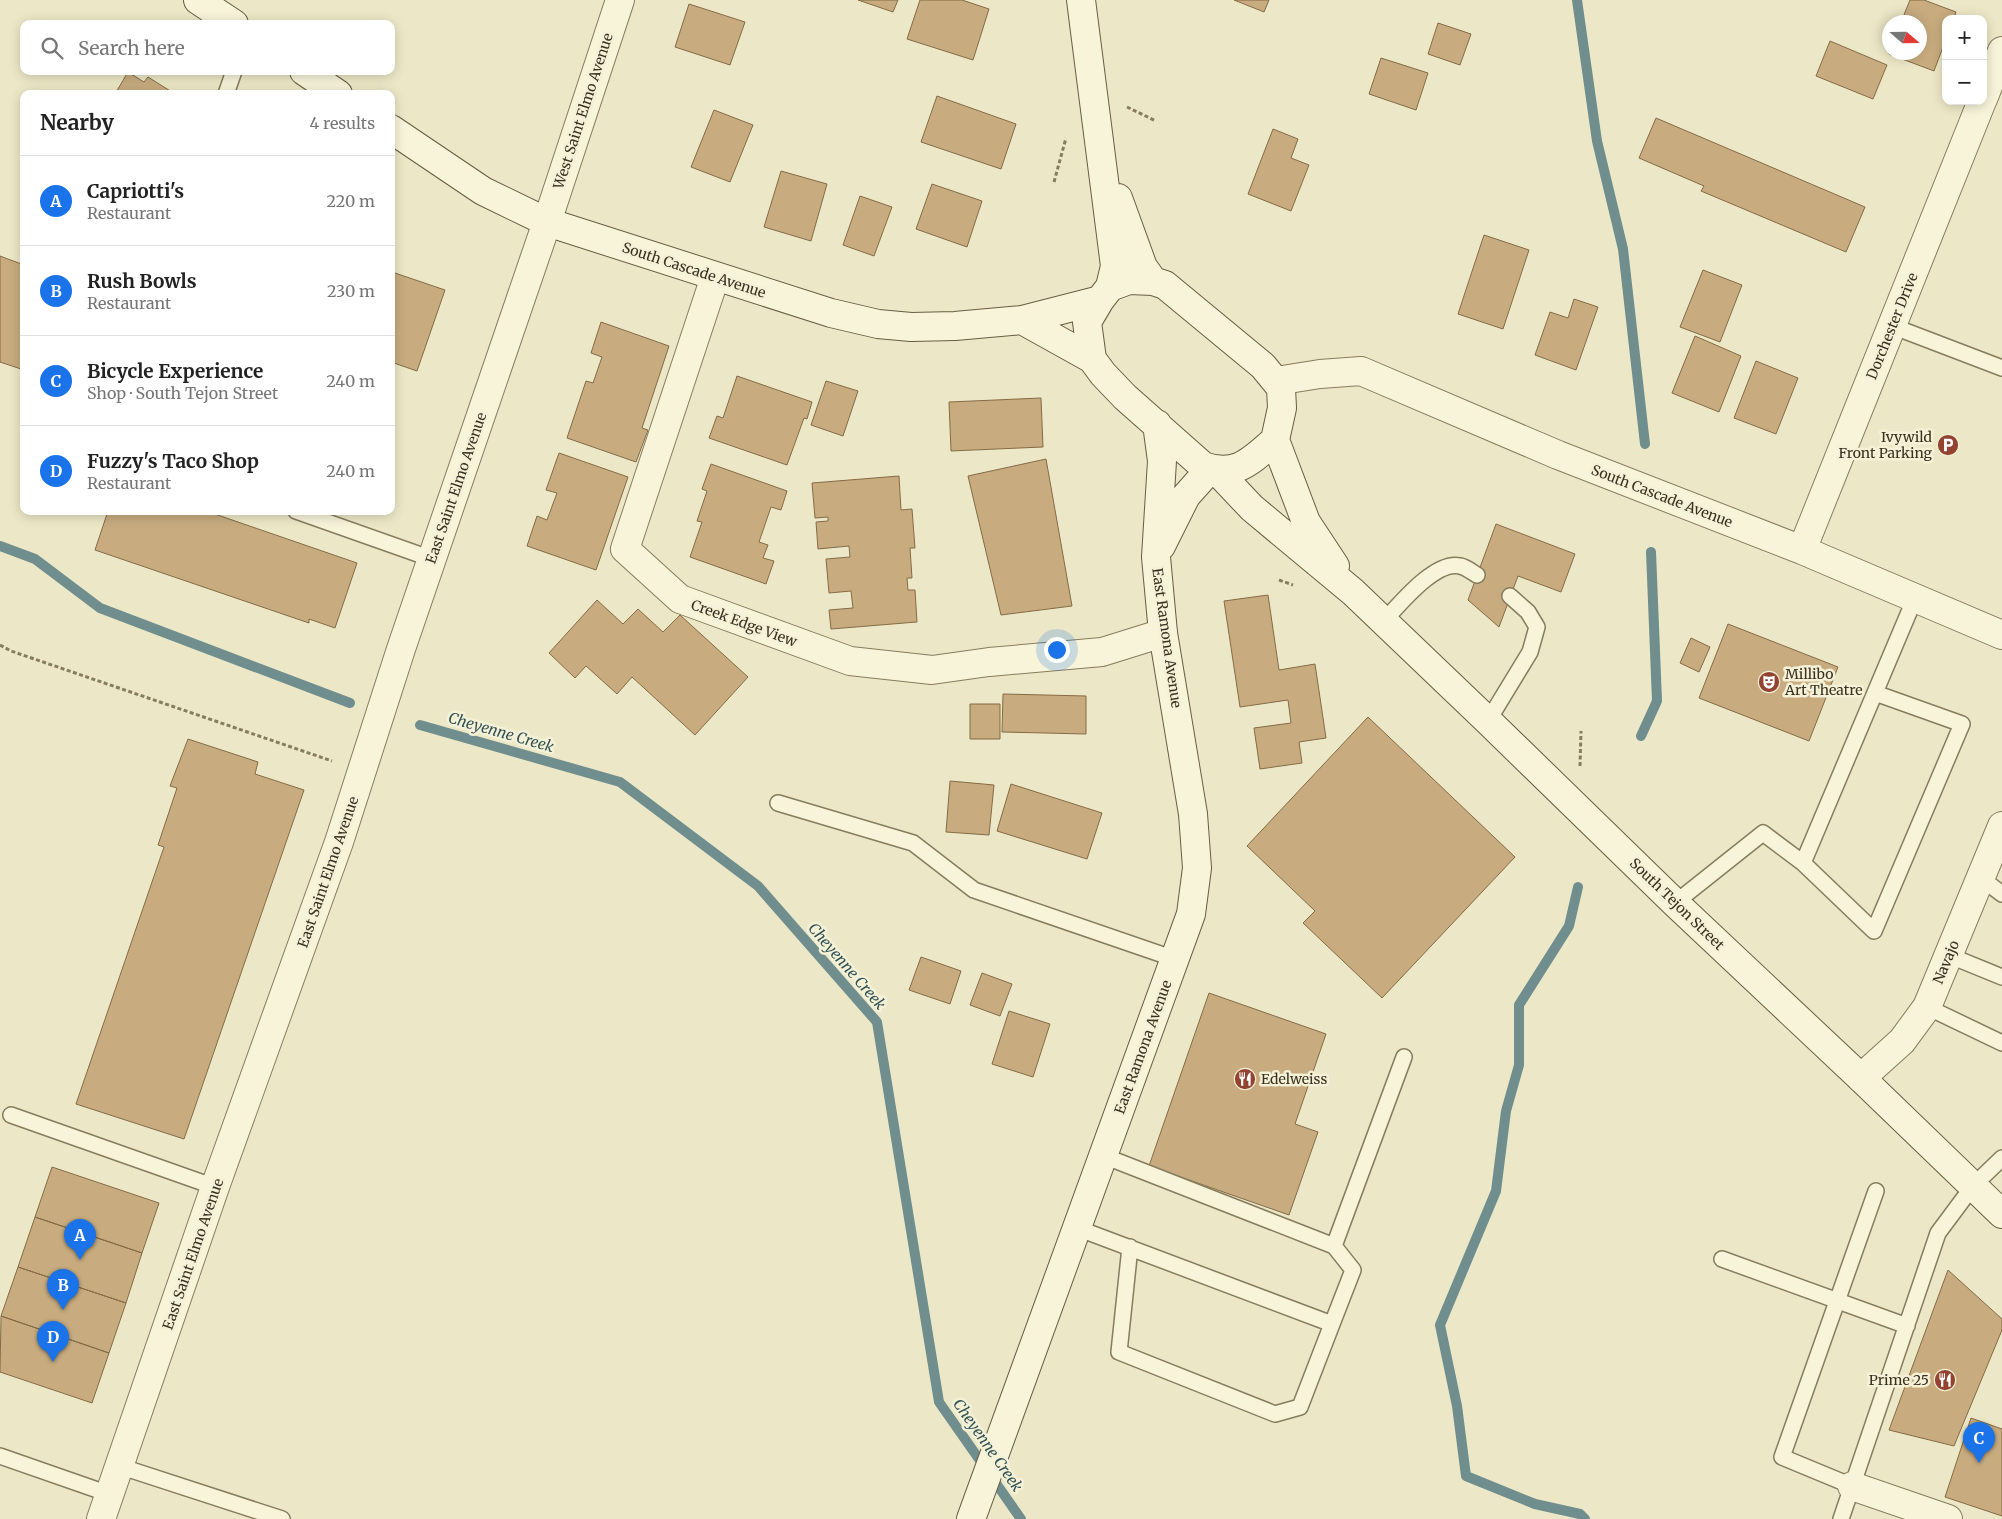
<!DOCTYPE html>
<meta charset="utf-8">
<style>
:root{--surface:#fff;--page:#f6f6f6;--text:#222;--muted:#767676;--line:#e0e0e0;--accent:#1a73e8}
body{margin:0;font-family:Merriweather,serif;background:var(--page);color:var(--text)}
.controls{position:absolute;right:15px;top:15px;display:grid;overflow:hidden;border-radius:10px;box-shadow:0 2px 12px #0003}
.controls button{width:45px;height:45px;display:grid;place-items:center;padding:0;border:0;border-bottom:1px solid var(--line);background:var(--surface);color:var(--text);font:25px sans-serif}
.compass{position:absolute;left:1882px;top:15px;width:45px;height:45px;border-radius:50%;background:var(--surface);box-shadow:0 2px 12px #0003;rotate:110deg}
.you{position:absolute;left:1056px;top:649px;width:18px;height:18px;margin:-12px;border:4px solid #fff;border-radius:50%;background:#1a73e8;box-shadow:0 0 0 8px #1a73e833}
.badge{display:grid;place-items:center;width:32px;height:32px;border-radius:50%;background:var(--accent);color:#fff;font-size:16px;font-weight:700}
.pin{position:absolute;translate:-50% -41px;filter:drop-shadow(0 1px 2px #0008)}
.pin::after{content:'';position:absolute;top:26px;width:18px;height:15px;background:inherit;clip-path:polygon(0 0,100% 0,50% 100%)}
.list{margin:0;padding:0;list-style:none}
h2{display:flex;justify-content:space-between;align-items:center;height:65px;margin:0;padding:0 20px;font-size:21px}
h2 small{font-size:16px;font-weight:400;color:var(--muted)}
.list li{display:grid;grid-template-columns:32px 1fr auto;gap:15px;align-items:center;box-sizing:border-box;height:90px;padding:0 20px;border-top:1px solid var(--line)}
.list b{display:block;font-size:19px;white-space:nowrap}
.list p{margin:0;font-size:16px;white-space:nowrap;color:var(--muted)}
.list em{font-size:16px;font-style:normal;color:var(--muted)}
.icon{flex:none;width:28px;height:28px;fill:none;stroke:currentColor;stroke-width:2;stroke-linecap:round;stroke-linejoin:round}
.map{position:relative;flex:none;width:2002px;height:1519px;overflow:hidden}
.search{position:absolute;background:var(--surface);box-shadow:0 2px 12px #0003;left:20px;top:20px;width:375px;height:55px;display:flex;align-items:center;gap:12px;box-sizing:border-box;padding:0 18px;border-radius:10px;color:var(--muted);font-size:19px}
.panel{position:absolute;background:var(--surface);box-shadow:0 2px 12px #0003;left:20px;top:90px;width:375px;height:425px;border-radius:10px}
.map>svg:first-child{display:block}
.lines{fill:none;stroke-linecap:round;stroke-linejoin:round}
.stream{stroke:#6f8e8d;stroke-width:10}
.building{fill:#c8ac7f;stroke:#846b45}
.lane-casing{stroke:#877c5d;stroke-width:18}
.street-casing{stroke:#877c5d;stroke-width:30}
.secondary-casing{stroke:#685d41;stroke-width:30}
.path{stroke:#877c5d;stroke-width:3;stroke-dasharray:4 2.5;stroke-linecap:butt}
.lane{stroke:#f7f4da;stroke-width:15}
.street{stroke:#f7f4da;stroke-width:28}
.secondary{stroke:#f7f4da;stroke-width:28}
.labels{text-anchor:middle;dominant-baseline:central;stroke-width:5;stroke-linejoin:round;paint-order:stroke}
.street-label{font-size:14px;fill:#383020;stroke:#f4f1d6}
.poi-label{font-size:14px;fill:#383020;stroke:#f4f1d6;text-anchor:end}
.water-label{font-size:15px;font-style:italic;fill:#315156;stroke:#f4f1d6}
</style>
<div class="map">
<svg width="2002" height="1519" viewBox="0 0 2002 1519">
<rect width="100%" height="100%" fill="#ece8c7"/>
<g class="lines">
<path class="stream" d="M1577 0 1597 141 1623 249 1645 444
M0 546 35 559 100 608 350 703
M420 725 620 782 758 886 877 1022 939 1402 1021 1519
M1641 736 1657 701 1651 552
M1578 887 1569 926 1519 1005V1065L1506 1111 1496 1191 1440 1325 1457 1406 1466 1476 1535 1504 1580 1514 1585 1519"/>
</g>
<path class="building" d="M858 0H898L893 12Z
M920 0H962L989 9 973 60 907 39Z
M1234 0H1269L1264 12Z
M1910 0H1924L1956 12 1954 19H1946V39L1934 71 1889 54 1890 52H1920V22H1901Z
M689 4 745 22 730 65 675 47Z
M1438 23 1471 34 1460 65 1428 54Z
M1830 41 1887 65 1873 99 1816 76Z
M1381 58 1428 73 1416 110 1369 94Z
M128 72 144 82 148 77 175 94H115Z
M937 96 1016 124 1001 169 921 142Z
M714 110 753 125 730 182 691 167Z
M1656 118 1865 207 1846 252 1701 191 1704 186 1639 158Z
M1273 129 1298 139 1291 158 1309 165 1291 211 1248 194Z
M781 171 827 184 811 241 764 227Z
M932 184 982 201 967 247 916 229Z
M860 196 892 207 874 256 843 245Z
M1484 235 1529 250 1503 329 1458 314Z
M0 256 24 265V370L0 362Z
M1703 270 1742 285 1720 342 1680 327Z
M392 272 445 290 417 371 391 362Z
M1574 299 1598 307 1576 370 1535 355 1550 312 1568 318Z
M601 322 669 346 642 428 648 430 636 462 567 438 586 381 593 383 602 357 591 353Z
M1695 336 1741 356 1719 412 1672 393Z
M1756 361 1798 378 1776 434 1734 418Z
M737 376 812 402 807 419 804 418 787 465 709 438 717 416 723 418Z
M826 381 858 391 843 436 811 425Z
M1041 398 1043 447 951 451 949 402Z
M559 453 628 477 596 570 527 546 537 516 547 520 557 493 546 490Z
M1046 459 1072 606 1001 615 968 476Z
M711 464 787 491 781 510 771 507 759 542 768 545 763 558 774 561 766 584 690 557 702 522 697 521 707 491 702 489Z
M899 476 901 510 912 509 915 548H910L912 578H907L908 590H915L917 622 831 629 829 610 853 608 851 591 829 593 826 559 850 557 849 546 818 549 816 522 828 521V517L815 518 812 483Z
M108 511H206L357 563 335 628 309 619V623L95 550Z
M1496 524 1575 554 1561 592 1518 576 1499 627 1468 600Z
M1268 595 1279 670 1315 664 1326 738 1299 742 1302 763 1260 769 1254 728 1291 723 1288 700 1240 707 1224 601Z
M597 600 623 624 638 609 663 632 680 615 748 677 695 735 632 677 617 694 586 666 575 678 549 653Z
M1728 624 1838 667 1809 741 1699 698Z
M1691 638 1710 647 1699 672 1680 663Z
M1003 694 1086 696V734L1002 732Z
M970 704H1000V739H970Z
M1368 717 1515 857 1382 998 1303 923 1315 911 1247 846Z
M188 739 258 762 255 774 304 790 184 1139 76 1104 164 847 158 845 177 788 170 786Z
M950 781 994 785 989 835 946 832Z
M1011 784 1102 813 1087 859 997 831Z
M921 957 961 971 950 1004 909 990Z
M982 973 1012 984 1000 1016 970 1005Z
M1209 993 1326 1034 1295 1124 1318 1132 1289 1215 1149 1166Z
M1009 1011 1050 1024 1033 1077 992 1064Z
M52 1167 159 1203 142 1253 35 1217Z
M35 1217 142 1253 126 1303 18 1267Z
M18 1267 126 1303 109 1353 1 1316Z
M1948 1270 2002 1319V1330L1954 1446 1889 1430Z
M1 1316 109 1353 92 1403 0 1372Z
M1971 1418 2002 1429V1516L1945 1497Z"/>
<g class="lines">
<g class="lane-casing">
<path id="lane" d="M226 94 234 71
M1892 326 2002 368
M296 511 432 559
M1383 622C1399 605 1435 560 1460 566 1466 567 1472 572 1477 575
M1488 721 1530 652 1537 627 1528 612 1510 596
M778 803 913 843 974 890 1175 959
M1803 863 1874 931 1962 724 1875 693
M1981 878 2002 894
M1675 903 1763 833 1803 863 1915 598
M1948 955 2002 977
M1927 1007 2002 1043
M11 1115 215 1187
M1077 1228 1332 1324 1353 1270 1334 1246 1104 1156
M1334 1246 1404 1057
M1130 1247 1119 1352 1275 1414 1300 1407 1332 1324
M1722 1259 1907 1326
M0 1456 109 1494
M119 1466 282 1519
M1852 1486 1782 1457 1876 1191
M1841 1519 1938 1233 1973 1186 2002 1158"/>
</g>
<g class="street-casing">
<path id="street" d="M1983 99 2002 51
M715 277 625 549 680 599 850 661 932 670 989 662 1102 652 1163 633
M1276 381 1320 374 1361 371 1558 455 1802 550 2002 635
M1802 550 1982 101
M1861 1078 1902 1041 1927 1007 2002 826
M1852 1486 1948 1519
M101 1519 215 1187 339 842 401 649 547 222 620 0"/>
</g>
<g class="secondary-casing">
<path id="secondary" d="M198 0 234 24
M1081 0 1115 266 1110 287
M304 71 338 94
M391 129 483 191 547 222 831 313 878 324 911 327 955 326 1022 320 1100 300
M1118 198 1143 267 1153 281
M1022 320 1092 359
M1275 440C1251 461 1236 478 1203 466L1125 397 1103 374 1092 359 1087 322 1100 300 1110 287 1129 280 1153 281 1165 285 1263 366 1281 388 1282 408 1275 440 1306 522 1335 566
M1217 471 1252 508 1353 592 1488 721 1675 903 1861 1078 2002 1214
M1161 546 1186 496 1210 469
M971 1519 1191 914 1197 868 1193 814 1163 633 1156 557 1162 461 1157 424"/>
</g>
<path class="path" d="M1127 107 1156 121
M1054 182 1066 138
M1279 580 1293 585
M0 645 11 651 332 761
M1580 766 1581 731"/>
<use href="#lane" class="lane"/>
<use href="#street" class="street"/>
<use href="#secondary" class="secondary"/>
</g>
<defs>
<g id="parking-disc" transform="scale(1.125)"><circle r="9.5" fill="#924431" stroke="#f4f1d6"/><path d="M-3.5-5.5H1a3.5 3.5 0 0 1 0 7H-1V5.5H-3.5ZM-1-3.4V-.6H.8a1.4 1.4 0 0 0 0-2.8Z" fill="#fff"/></g>
<g id="theatre-disc" transform="scale(1.125)"><circle r="9.5" fill="#924431" stroke="#f4f1d6"/><path d="M-5-5.5Q0-4 5-5.5V0Q5 5 0 6Q-5 5-5 0ZM-3.3-2.5H-1v1.5H-3.3ZM1-2.5H3.3v1.5H1ZM-2.8 1Q0 5.5 2.8 1Z" fill="#fff"/></g>
<g id="restaurant-disc" transform="scale(1.125)"><circle r="9.5" fill="#924431" stroke="#f4f1d6"/><path d="M-5-6h1v4h1v-4h1v4h1v-4h1v5L-1.5 .5V6h-2V.5L-5-1ZM5-6V6H3V1.5H1.5Q1.5-4 5-6Z" fill="#fff"/></g>
</defs>
<g fill-rule="evenodd">
<use href="#parking-disc" x="1948" y="445"/>
<use href="#theatre-disc" x="1769" y="682"/>
<use href="#restaurant-disc" x="1245" y="1079"/>
<use href="#restaurant-disc" x="1945" y="1380"/>
</g>
<g class="labels">
<g class="street-label">
<text transform="translate(583 111) rotate(-72)">West Saint Elmo Avenue</text>
<text transform="translate(694 270) rotate(18)">South Cascade Avenue</text>
<text transform="translate(1892 326) rotate(-68)">Dorchester Drive</text>
<text transform="translate(456 488) rotate(-71)">East Saint Elmo Avenue</text>
<text transform="translate(1662 496) rotate(21)">South Cascade Avenue</text>
<text transform="translate(744 623) rotate(20)">Creek Edge View</text>
<text transform="translate(1167 638) rotate(82)">East Ramona Avenue</text>
<text transform="translate(328 872) rotate(-71)">East Saint Elmo Avenue</text>
<text transform="translate(1677 904) rotate(44)">South Tejon Street</text>
<text transform="translate(1946 962) rotate(-67)">Navajo</text>
<text transform="translate(1143 1047) rotate(-70)">East Ramona Avenue</text>
<text transform="translate(193 1254) rotate(-71)">East Saint Elmo Avenue</text>
</g>
<g class="poi-label">
<text x="1932" y="437">Ivywild<tspan x="1932" dy="16">Front Parking</tspan></text>
<text x="1785" y="674" text-anchor="start">Millibo<tspan x="1785" dy="16">Art Theatre</tspan></text>
<text x="1261" y="1079" text-anchor="start">Edelweiss</text>
<text x="1929" y="1380">Prime 25</text>
</g>
<g class="water-label">
<text transform="translate(501 732) rotate(16)">Cheyenne Creek</text>
<text transform="translate(847 966) rotate(49)">Cheyenne Creek</text>
<text transform="translate(988 1445) rotate(55)">Cheyenne Creek</text>
</g>
</g>
</svg>
<div class="controls">
<button>+</button>
<button>−</button>
</div>
<svg class="compass" viewBox="-18 -18 36 36"><path d="M0-13l5 13h-10z" fill="#e53935"/><path d="M0 13l5-13h-10z" fill="#767676"/></svg>
<div class="you"></div>
<div class="pin badge" style="left:80px;top:1260px">A</div>
<div class="pin badge" style="left:63px;top:1310px">B</div>
<div class="pin badge" style="left:1979px;top:1463px">C</div>
<div class="pin badge" style="left:53px;top:1362px">D</div>
<div class="search"><svg class="icon" aria-label="search" viewBox="0 0 24 24"><circle cx="10" cy="10" r="6"/><path d="M15 15l6 6"/></svg>Search here</div>
<section class="panel">
<h2>Nearby<small>4 results</small></h2>
<ul class="list">
<li><span class="badge">A</span><div><b>Capriotti's</b><p>Restaurant</p></div><em>220 m</em></li>
<li><span class="badge">B</span><div><b>Rush Bowls</b><p>Restaurant</p></div><em>230 m</em></li>
<li><span class="badge">C</span><div><b>Bicycle Experience</b><p>Shop · South Tejon Street</p></div><em>240 m</em></li>
<li><span class="badge">D</span><div><b>Fuzzy's Taco Shop</b><p>Restaurant</p></div><em>240 m</em></li>
</ul>
</section>
</div>
